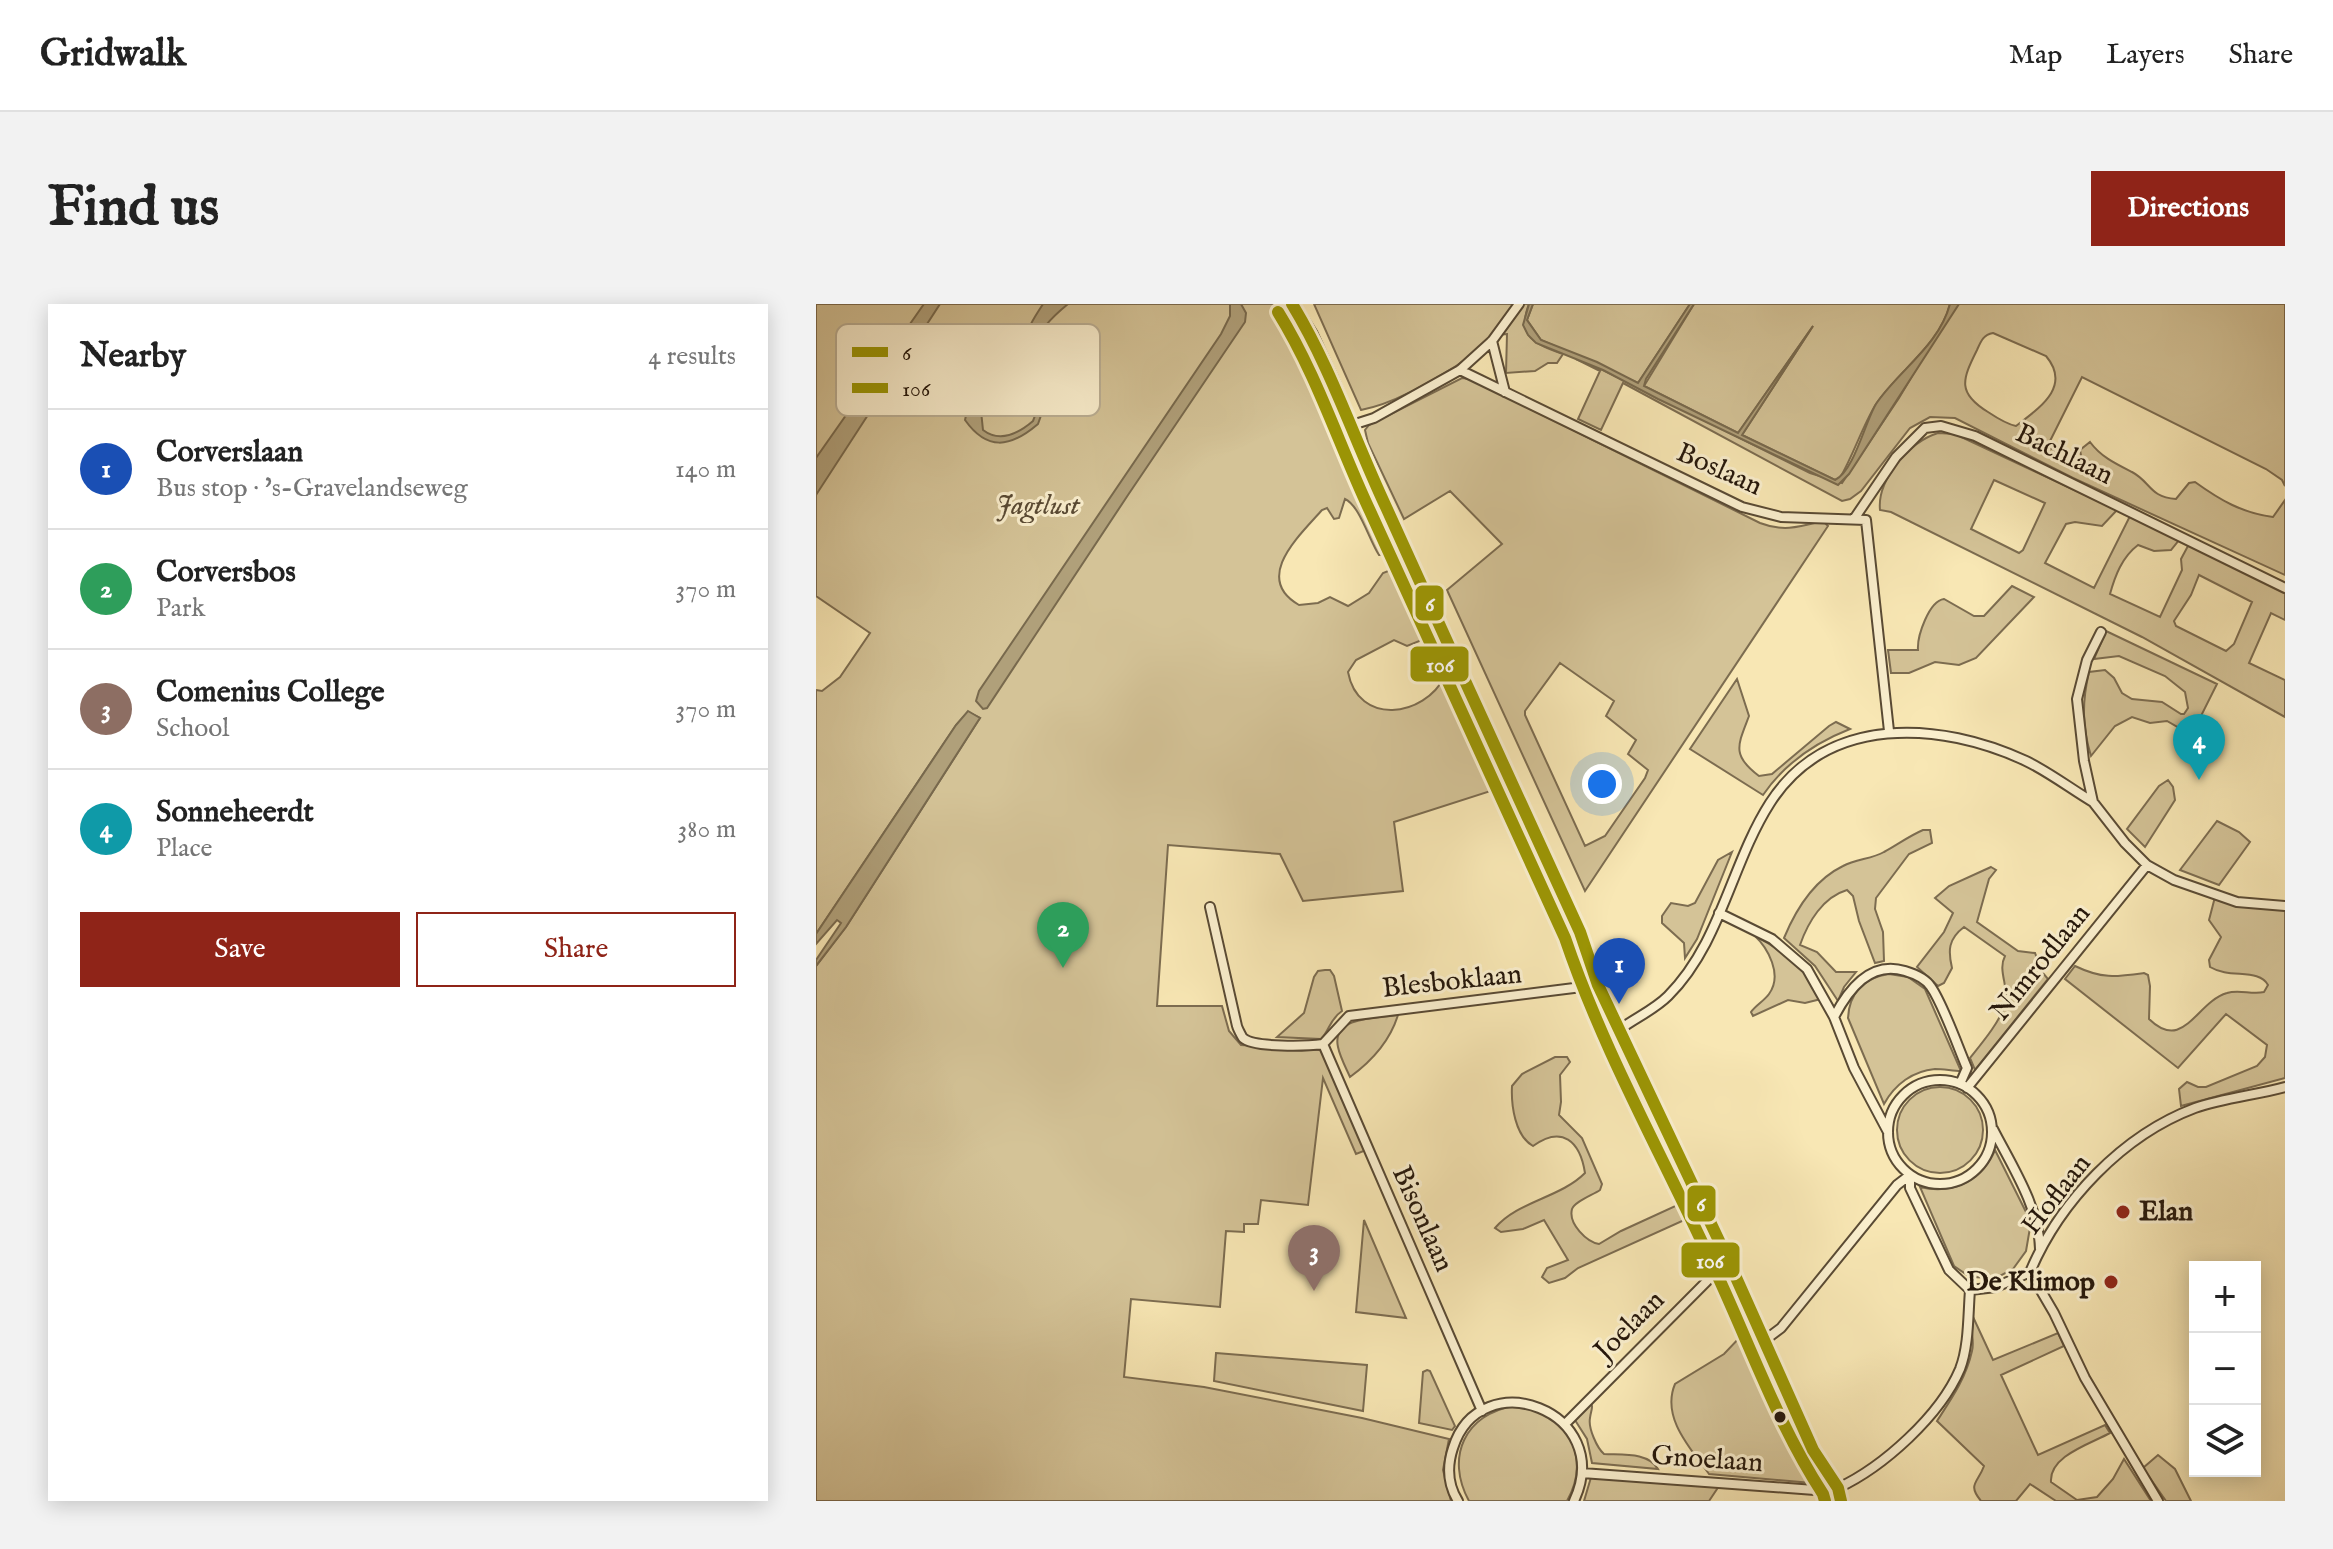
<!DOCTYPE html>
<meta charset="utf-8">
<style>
:root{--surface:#fff;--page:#f2f2f2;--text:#222;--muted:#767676;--line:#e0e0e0;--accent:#8f2418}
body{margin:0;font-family:"IM FELL English",serif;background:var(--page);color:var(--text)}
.controls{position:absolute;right:24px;bottom:24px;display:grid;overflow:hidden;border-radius:0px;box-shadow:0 4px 20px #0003}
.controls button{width:72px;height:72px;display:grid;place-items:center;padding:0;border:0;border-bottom:2px solid var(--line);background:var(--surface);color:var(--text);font:40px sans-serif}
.you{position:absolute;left:786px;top:480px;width:28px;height:28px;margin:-20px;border:6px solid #fff;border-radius:50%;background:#1a73e8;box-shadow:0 0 0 12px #1a73e833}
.badge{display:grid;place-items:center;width:52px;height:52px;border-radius:50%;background:var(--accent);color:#fff;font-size:26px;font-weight:700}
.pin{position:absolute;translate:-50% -66px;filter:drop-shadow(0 2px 4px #0008)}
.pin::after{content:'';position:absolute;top:42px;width:28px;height:24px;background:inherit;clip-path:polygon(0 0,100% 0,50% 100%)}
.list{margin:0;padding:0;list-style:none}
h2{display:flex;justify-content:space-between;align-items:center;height:104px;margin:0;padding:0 32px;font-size:34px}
h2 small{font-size:26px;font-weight:400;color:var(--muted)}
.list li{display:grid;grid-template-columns:52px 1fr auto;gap:24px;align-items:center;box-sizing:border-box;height:120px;padding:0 32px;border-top:2px solid var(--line)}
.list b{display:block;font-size:30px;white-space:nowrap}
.list p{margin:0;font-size:26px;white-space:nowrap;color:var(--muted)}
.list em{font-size:26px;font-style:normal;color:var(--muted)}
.actions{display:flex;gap:16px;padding:24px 32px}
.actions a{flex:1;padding:18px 0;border:2px solid var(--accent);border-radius:0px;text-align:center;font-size:28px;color:var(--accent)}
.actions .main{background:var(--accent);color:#fff}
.icon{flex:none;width:44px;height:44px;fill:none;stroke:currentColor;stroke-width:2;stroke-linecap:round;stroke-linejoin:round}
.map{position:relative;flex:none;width:1469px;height:1197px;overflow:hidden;border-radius:0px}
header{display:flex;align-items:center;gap:48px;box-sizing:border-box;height:112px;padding:0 40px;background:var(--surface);border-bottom:2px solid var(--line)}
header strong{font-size:38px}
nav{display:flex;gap:44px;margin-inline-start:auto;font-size:28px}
.intro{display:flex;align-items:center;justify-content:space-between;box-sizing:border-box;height:192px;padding:0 48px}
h1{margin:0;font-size:56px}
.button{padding:20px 36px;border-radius:0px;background:var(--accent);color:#fff;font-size:28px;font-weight:700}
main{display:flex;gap:48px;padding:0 48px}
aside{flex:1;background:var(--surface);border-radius:0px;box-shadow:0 4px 20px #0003}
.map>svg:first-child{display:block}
.green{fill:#d4c397;stroke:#7c6c50;stroke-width:2;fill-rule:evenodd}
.water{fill:#b0a07a;stroke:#78694d;stroke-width:2}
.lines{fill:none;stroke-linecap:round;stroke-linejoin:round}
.street-casing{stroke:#594a34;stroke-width:12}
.secondary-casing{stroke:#24160a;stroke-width:16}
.street{stroke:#faefce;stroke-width:8}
.secondary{stroke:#faefce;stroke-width:12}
.bus-1-casing{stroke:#faefce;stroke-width:18}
.bus-2-casing{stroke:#faefce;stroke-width:18}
.bus-1{stroke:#9c9604;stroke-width:12}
.bus-2{stroke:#9c9604;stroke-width:12}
.poi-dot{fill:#8f2418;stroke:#faefce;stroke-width:3}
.bus-dot{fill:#24160a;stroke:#faefce;stroke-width:3}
.labels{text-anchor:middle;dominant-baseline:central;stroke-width:6;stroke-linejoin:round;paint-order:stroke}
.street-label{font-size:28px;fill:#24160a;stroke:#faefce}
.park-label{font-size:28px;font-style:italic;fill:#594a34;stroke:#faefce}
.poi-label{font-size:28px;font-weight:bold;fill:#24160a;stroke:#faefce;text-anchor:start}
.key{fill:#faefce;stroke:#baae93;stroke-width:2}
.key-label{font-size:22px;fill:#24160a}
.line-badge{stroke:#faefce;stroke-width:3}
.badge-label{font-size:22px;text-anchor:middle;font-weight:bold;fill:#fff}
</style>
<header>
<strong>Gridwalk</strong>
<nav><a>Map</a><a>Layers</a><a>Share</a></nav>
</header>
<div class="intro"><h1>Find us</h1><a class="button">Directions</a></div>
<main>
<aside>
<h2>Nearby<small>4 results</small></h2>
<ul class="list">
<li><span class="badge" style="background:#1a4fb4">1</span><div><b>Corverslaan</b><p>Bus stop · 's-Gravelandseweg</p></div><em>140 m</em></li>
<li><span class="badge" style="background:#2e9e5b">2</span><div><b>Corversbos</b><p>Park</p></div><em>370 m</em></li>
<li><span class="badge" style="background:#8d6e63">3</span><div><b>Comenius College</b><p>School</p></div><em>370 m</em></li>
<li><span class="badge" style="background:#0f9aa8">4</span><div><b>Sonneheerdt</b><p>Place</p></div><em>380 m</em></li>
</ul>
<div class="actions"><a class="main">Save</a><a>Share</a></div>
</aside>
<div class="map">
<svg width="1469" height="1197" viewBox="0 0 1469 1197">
<rect width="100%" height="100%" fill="#f8e7b4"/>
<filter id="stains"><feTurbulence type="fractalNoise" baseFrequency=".0025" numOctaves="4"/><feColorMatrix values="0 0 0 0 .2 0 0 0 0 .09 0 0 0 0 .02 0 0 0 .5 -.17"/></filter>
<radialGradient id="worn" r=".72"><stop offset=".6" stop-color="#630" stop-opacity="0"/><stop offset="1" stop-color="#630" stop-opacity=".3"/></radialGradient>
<path class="green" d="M0 0H459L470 16 574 251H563C553 236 544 202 529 195L523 214 518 215 511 204 506 206C484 231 436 274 483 301L502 299 514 293 532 302 553 289 567 269 580 264 611 334 591 342 578 336 540 356 532 368C542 422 608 414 629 372L681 485 578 518 587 587 487 597 464 550 352 541 341 702H406L413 727 425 741 504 746 510 750 553 845 540 850 507 774 492 901 445 896 442 920H428V928L410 927 404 1003 315 995 308 1073 388 1083 546 1114 633 1135 627 1166 635 1197H0V662L30 623 164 414 152 408 140 421 0 630V386L6 387 24 373 54 329 0 292Z
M498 0H713C700 33 719 40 747 50L741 59H732L719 67 690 69 691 30C669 31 659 50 640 62 612 79 578 100 545 106Z
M717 0H874L822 79 725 36 711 16Z
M878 0H1134C1123 42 1083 66 1060 100 1046 123 1038 150 1024 174L1019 176 926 131 997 22 922 129 828 82Z
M1139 0H1469V182L1466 176 1450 165 1266 73 1231 143 1266 157 1264 146 1274 138C1285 153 1300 160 1316 168 1335 178 1333 193 1360 195L1373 179 1379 178C1404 196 1426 209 1457 213L1469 196V271L1257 174 1139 114 1114 113 1094 124 1045 187 1034 195 1026 197 807 79 785 126 762 115 784 67 760 55 787 66 994 169 1026 179 1083 94ZM1177 29 1230 52C1256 83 1223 104 1200 122 1190 120 1181 114 1172 108 1141 89 1146 76 1161 46 1165 37 1167 31 1177 29Z
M646 74 654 75 944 219C967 228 983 223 1007 217L1012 222 769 587 631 286 686 240 634 187 588 215 552 139 549 126 553 121ZM744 359 798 397 790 412 820 436 812 450 832 466 829 474 789 532 769 542 709 411V407Z
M1122 129 1139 130 1301 206 1286 222 1259 218 1250 220 1229 259 1278 284 1314 212 1363 236 1355 246 1338 247 1322 241C1306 253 1299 272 1294 290L1344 313 1366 266 1365 255 1373 240 1469 287V316L1455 309 1433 359 1469 376V413L1326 333 1075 208 1064 206C1061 176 1093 138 1122 129ZM1178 176 1229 199 1207 246 1203 249 1155 225ZM1383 271 1436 298 1418 340 1410 347 1360 322 1358 317 1375 291Z
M1196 282 1218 293 1160 354 1143 361 1119 358 1093 369H1075L1072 346H1102C1101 332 1113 297 1128 295L1158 312H1168Z
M1290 327 1401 380 1367 448 1363 449 1360 438 1364 429 1363 424 1351 417 1334 419 1316 413 1299 422 1275 452C1266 423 1266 398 1273 368L1289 366 1298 374 1306 389 1316 395 1346 398 1365 410H1368L1372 404 1369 388 1349 372 1303 352 1278 355Z
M921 375 933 412C922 441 915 451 943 472L956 470 1013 422 1020 418 1034 425C998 439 969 459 947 491L874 445Z
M1352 476 1357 483 1359 496 1329 543 1311 525 1343 482Z
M1401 517 1423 528 1434 538 1403 581 1364 566Z
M1107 526H1114L1116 539 1093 550 1060 594 1059 605 1067 628 1068 657 1059 659 1043 617 1037 592 1031 586C1007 593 992 618 984 641L1001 648 1020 668H1040L1028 683 1022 697 999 662 968 634C980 605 998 576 1027 562 1040 555 1056 555 1068 548 1081 541 1093 532 1107 526Z
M916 548 881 635 869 654 868 639 846 619V612L855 599 872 602 879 599 902 556Z
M1175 563 1180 566 1173 575 1161 618 1202 647 1219 649 1226 668 1232 675 1159 766 1154 754C1166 739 1183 719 1189 701 1194 684 1181 667 1189 652L1148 623C1132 635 1132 647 1136 664L1128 679 1122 682 1101 663 1128 628 1137 609 1119 594 1133 582Z
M1399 593 1469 604V774L1365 802 1363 785 1371 778 1382 783H1390L1441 762 1449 753 1451 741 1410 710 1362 764 1249 675 1259 662C1286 675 1299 673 1328 669L1332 671 1334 682 1333 715C1368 749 1380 698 1411 689 1423 685 1436 691 1448 688L1452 681C1443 664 1414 675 1394 663L1393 656 1405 633 1393 616Z
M938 631C966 646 991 665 1005 695L989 699 972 696 937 712 935 708C940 701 948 697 953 690 967 671 952 644 938 631Z
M509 666H514L518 672 526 707C513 716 514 726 505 735L461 733 488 709 498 673 502 667Z
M1073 670 1092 673 1109 685 1145 767C1137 767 1128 765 1119 765 1097 767 1079 780 1068 800L1032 714C1033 689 1049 673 1073 670Z
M582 711C574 737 556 757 534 773 530 764 524 753 522 743 515 712 563 714 582 711Z
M739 753H751L754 758 744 771 745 798 743 811 766 834 786 880 784 886C777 891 759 897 756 905 752 920 771 938 783 940L805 927 868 898 875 913 762 964 749 974 733 979 726 973 731 964 752 956 728 916 707 925 685 928 679 924C702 897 744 894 769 869 764 837 746 821 717 842 699 832 695 801 696 782L706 770Z
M1081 826a43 43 0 1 1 86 0a43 43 0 1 1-86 0Z
M1179 846 1215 918 1210 947 1197 965 1180 974 1154 973 1138 962 1104 883C1136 891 1166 877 1179 846Z
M548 916 590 1014 540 1008Z
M1158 1015 1177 1056 1242 1029 1248 1042 1185 1071 1222 1151 1289 1121 1294 1129C1274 1140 1233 1152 1235 1178L1261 1196 1281 1193 1297 1175 1308 1155 1335 1197H1240L1214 1180 1200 1197H1165C1151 1180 1162 1179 1168 1162L1121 1117C1136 1094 1150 1074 1156 1047 1159 1036 1153 1026 1158 1015Z
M927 1030 996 1179 893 1170C874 1144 845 1113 859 1080L908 1050Z
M400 1049 551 1061 547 1107 398 1077Z
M611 1066 614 1067 639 1122 636 1126 603 1119 607 1068Z
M774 1096C778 1104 775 1105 774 1114 772 1124 781 1144 788 1150 807 1151 832 1148 842 1165L776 1159 771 1135 757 1113Z
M698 1102C749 1105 777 1152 751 1197H653C629 1153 649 1110 698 1102Z
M1342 1151 1359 1165 1375 1197H1350L1327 1164Z
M776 1170 903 1182 893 1197H768Z"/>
<path class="water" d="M108 0H124L0 191V154Z
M227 0H252C182 57 245 63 222 120 194 144 171 147 149 116L151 107 156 104 165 107 167 126C184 139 203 129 217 117 231 83 206 67 210 35 212 22 220 11 227 0Z
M414 0H425L430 9 429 18 312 191 171 404 167 405 160 397 163 387 405 30 414 12Z
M713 0H717L711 16 725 36 781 58 822 79 874 0H878L830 75 828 82 922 129 997 22 926 131 1019 176C1038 167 1049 118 1060 100 1083 66 1123 42 1134 0H1143L1033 170 1022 181 842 95 787 66 720 39 712 31 707 21Z
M152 407 164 414 162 417 30 623 0 662V656L25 619 21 616 0 640V630L140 421Z"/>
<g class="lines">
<g class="street-casing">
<path id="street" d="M676 37 689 88
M644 66 926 203 965 213 1050 216 1073 427
M533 122 558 114 644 66 676 37 703 0
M1038 215 1080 153 1109 124 1125 122 1159 132 1469 284
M1285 328 1271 356 1261 395 1268 457 1277 498 1309 539 1331 561 1358 576 1421 598 1469 602
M394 603 421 722C421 723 426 733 427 734 438 744 492 742 507 740
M903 609 956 635 991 665 1018 713 1038 764 1072 828
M1018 713C1032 686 1054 656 1089 667 1099 670 1110 675 1115 683 1127 700 1142 743 1151 764L1144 780
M803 726C819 714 838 706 852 692 905 639 915 560 954 499 1011 410 1124 417 1210 457 1233 468 1255 485 1277 498
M507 740 666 1107
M507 740 533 712 782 681
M1072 828a52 52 0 1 1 104 0a52 52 0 1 1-104 0Z
M1151 784 1331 561
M1177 825C1196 862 1223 903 1224 945
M1094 871V884L1133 966 1154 986
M1214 968 1238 1009 1269 1074 1342 1197
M949 1036 965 1024 1081 881 1094 871
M749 1120 906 962 914 960
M766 1169 1012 1187
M1022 1184C1067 1163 1124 1112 1144 1065 1153 1042 1152 1011 1154 986L1180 983 1214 968C1244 897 1307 831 1379 804 1407 794 1440 791 1469 783
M642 1197C632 1181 631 1162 637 1144 664 1057 800 1107 758 1197"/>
</g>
<g class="secondary-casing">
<path id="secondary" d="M476 0 495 31 515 74 563 189 764 628 782 681 914 960 1018 1197
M1009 1164 1022 1184 1025 1197"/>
</g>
<use href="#street" class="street"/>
<use href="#secondary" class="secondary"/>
<g class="bus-1-casing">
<path id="bus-1" d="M476 0C515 64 538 135 570 203 634 345 699 486 764 628L782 681 914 960 997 1146 1022 1184 1025 1197"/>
</g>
<g class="bus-2-casing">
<path id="bus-2" d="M462 8C501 71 523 141 554 207 619 350 684 492 749 634 788 749 849 856 899 966 934 1041 962 1121 1007 1190L1009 1197"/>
</g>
<use href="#bus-1" class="bus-1"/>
<use href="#bus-2" class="bus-2"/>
</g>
<g class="poi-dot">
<circle cx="1307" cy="908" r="8"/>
<circle cx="1295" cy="978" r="8"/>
</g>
<circle class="bus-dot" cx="964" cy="1113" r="7"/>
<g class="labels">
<g class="street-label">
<text transform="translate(1248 151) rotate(26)">Bachlaan</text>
<text transform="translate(903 166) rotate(24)">Boslaan</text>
<text transform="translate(1225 659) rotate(-51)">Nimrodlaan</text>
<text transform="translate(636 678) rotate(-6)">Blesboklaan</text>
<text transform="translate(1241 891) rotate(-52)">Hoflaan</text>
<text transform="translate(606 915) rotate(66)">Bisonlaan</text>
<text transform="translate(814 1022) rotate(-45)">Joelaan</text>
<text transform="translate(891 1156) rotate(4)">Gnoelaan</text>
</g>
<g class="park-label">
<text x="222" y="202">Jagtlust</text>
</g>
<g class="poi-label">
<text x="1323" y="908">Elan</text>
<text x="1279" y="978" text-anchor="end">De Klimop</text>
</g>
</g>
<rect x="20" y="20" width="264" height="92" rx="12" class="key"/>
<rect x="36" y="43" width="36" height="10" fill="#9c9604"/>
<rect x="36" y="79" width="36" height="10" fill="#9c9604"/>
<g class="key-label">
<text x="86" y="56">6</text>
<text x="86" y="92">106</text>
</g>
<g class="line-badge">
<rect x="598" y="280" width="31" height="38" rx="8" fill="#9c9604"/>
<rect x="593" y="341" width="61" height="38" rx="8" fill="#9c9604"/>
<rect x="870" y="880" width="31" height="39" rx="8" fill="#9c9604"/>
<rect x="864" y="937" width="61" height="38" rx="8" fill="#9c9604"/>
</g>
<g class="badge-label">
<text x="614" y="307">6</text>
<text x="624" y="368">106</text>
<text x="885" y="907">6</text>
<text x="894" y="964">106</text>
</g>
<rect width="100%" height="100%" filter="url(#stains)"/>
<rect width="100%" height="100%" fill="url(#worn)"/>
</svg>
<div class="controls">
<button>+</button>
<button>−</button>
<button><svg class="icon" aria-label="layers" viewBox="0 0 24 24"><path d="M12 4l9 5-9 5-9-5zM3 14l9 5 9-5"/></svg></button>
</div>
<div class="you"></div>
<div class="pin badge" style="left:803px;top:700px;background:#1a4fb4">1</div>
<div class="pin badge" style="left:247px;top:664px;background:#2e9e5b">2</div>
<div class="pin badge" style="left:498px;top:987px;background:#8d6e63">3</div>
<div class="pin badge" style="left:1383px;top:476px;background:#0f9aa8">4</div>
</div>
</main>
